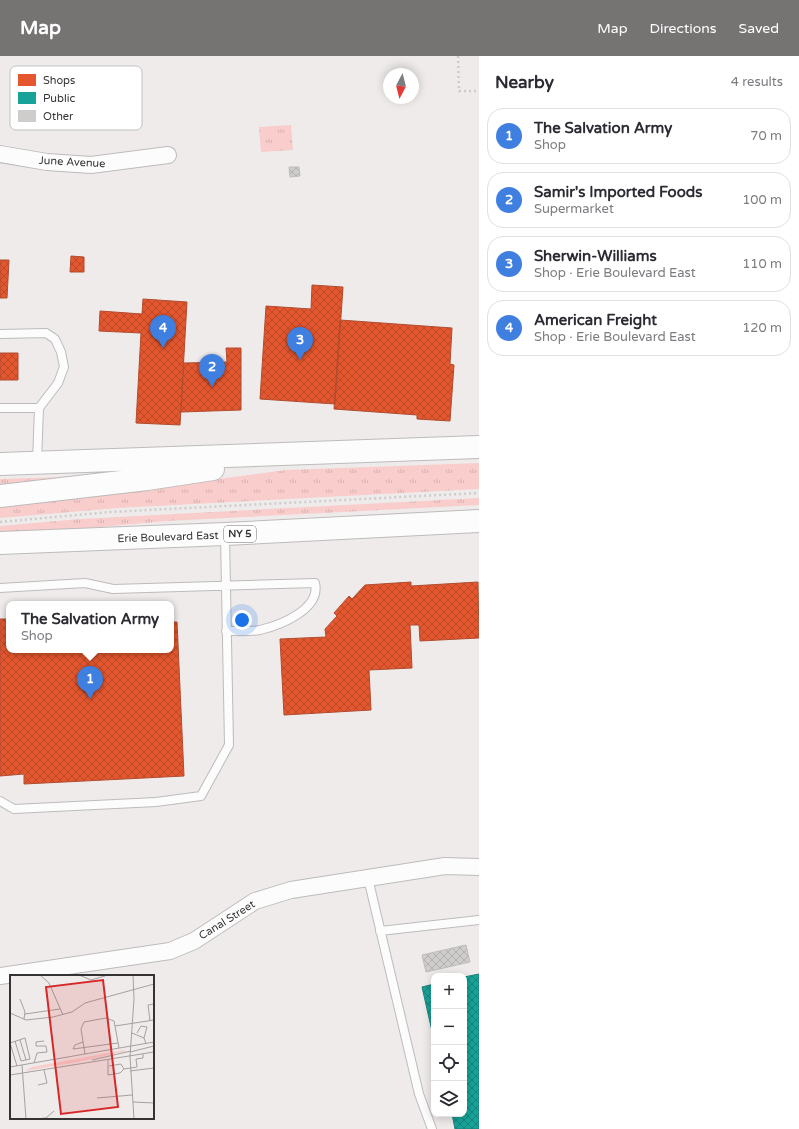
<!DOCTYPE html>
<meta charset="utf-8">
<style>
:root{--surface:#fff;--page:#f2f2f3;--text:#2b2b33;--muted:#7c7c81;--line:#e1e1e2;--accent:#767373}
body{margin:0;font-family:"Varela Round",sans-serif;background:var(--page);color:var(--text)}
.controls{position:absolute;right:12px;bottom:12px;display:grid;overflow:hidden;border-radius:8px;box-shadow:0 2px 10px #0003}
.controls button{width:36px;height:36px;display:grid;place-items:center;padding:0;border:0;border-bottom:1px solid var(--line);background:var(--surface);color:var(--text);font:20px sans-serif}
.compass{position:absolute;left:383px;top:12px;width:36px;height:36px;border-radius:50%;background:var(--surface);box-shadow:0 2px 10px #0003;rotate:187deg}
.you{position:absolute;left:242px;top:564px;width:14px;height:14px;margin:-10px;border:3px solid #fff;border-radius:50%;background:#1a73e8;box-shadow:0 0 0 6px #1a73e833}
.badge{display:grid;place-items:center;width:26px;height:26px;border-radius:50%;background:var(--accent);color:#fff;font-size:13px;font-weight:700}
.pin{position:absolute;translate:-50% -33px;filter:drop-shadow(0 1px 2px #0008)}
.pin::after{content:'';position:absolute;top:21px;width:14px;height:12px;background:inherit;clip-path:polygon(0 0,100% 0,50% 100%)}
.popup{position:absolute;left:6px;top:545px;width:168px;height:52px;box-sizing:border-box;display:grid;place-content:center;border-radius:8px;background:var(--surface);filter:drop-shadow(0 1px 3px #0005);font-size:13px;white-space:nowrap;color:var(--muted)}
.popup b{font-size:15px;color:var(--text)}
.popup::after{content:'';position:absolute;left:50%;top:100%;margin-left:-8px;border:8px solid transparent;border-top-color:var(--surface)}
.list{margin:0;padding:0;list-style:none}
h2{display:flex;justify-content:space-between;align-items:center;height:52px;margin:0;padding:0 16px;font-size:17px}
h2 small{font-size:13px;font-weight:400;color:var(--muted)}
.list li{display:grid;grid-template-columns:26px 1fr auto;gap:12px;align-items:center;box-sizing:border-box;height:56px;margin:0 8px 8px;padding:0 8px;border:1px solid var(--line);border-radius:16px}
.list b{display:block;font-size:15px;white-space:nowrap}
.list p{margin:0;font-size:13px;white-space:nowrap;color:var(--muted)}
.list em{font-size:13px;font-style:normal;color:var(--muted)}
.icon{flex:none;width:22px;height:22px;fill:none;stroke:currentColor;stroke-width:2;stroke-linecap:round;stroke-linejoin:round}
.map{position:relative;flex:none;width:479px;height:1073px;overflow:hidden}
header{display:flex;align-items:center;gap:24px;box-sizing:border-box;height:56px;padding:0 20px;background:var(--accent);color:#fff}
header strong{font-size:19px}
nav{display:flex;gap:22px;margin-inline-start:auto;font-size:14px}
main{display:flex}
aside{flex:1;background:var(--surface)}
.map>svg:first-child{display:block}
.grass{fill:url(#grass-tufts)}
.shops{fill:url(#shops-cross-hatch);stroke:#b04c30}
.public{fill:url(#public-cross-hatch);stroke:#20817a}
.building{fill:url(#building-cross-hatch);stroke:#bfbcbc}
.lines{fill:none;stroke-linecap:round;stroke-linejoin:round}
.service-casing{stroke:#bdbbbb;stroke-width:10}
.minor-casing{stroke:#bdbbbb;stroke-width:18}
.primary-casing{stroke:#bdbbbb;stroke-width:24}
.path{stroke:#cdcccc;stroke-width:2.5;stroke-dasharray:2 3;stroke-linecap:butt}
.service{stroke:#fdfcfc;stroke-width:8}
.minor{stroke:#fdfcfc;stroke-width:16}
.primary{stroke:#fdfcfc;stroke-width:22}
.labels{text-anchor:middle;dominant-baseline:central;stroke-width:4;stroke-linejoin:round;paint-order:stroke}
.shield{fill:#fff;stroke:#727070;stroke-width:1}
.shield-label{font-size:10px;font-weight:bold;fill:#353333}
.street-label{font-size:11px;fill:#353333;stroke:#fff}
.inset-road{fill:none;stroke:#a5a1a1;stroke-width:1}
.view{fill:#d62828;fill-opacity:0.15;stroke:#d62828;stroke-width:2}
.inset-edge{fill:none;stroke:#353333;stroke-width:2}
.key{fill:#fff;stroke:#c2c2c2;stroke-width:1}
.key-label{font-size:11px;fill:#353333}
</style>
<header>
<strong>Map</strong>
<nav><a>Map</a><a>Directions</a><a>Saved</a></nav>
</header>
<main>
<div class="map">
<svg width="479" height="1073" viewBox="0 0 479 1073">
<defs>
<pattern id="grass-tufts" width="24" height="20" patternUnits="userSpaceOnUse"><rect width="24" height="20" fill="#f8cdcc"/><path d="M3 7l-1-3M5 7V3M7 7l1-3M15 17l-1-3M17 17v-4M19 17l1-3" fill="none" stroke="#d5b0b0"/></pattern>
<pattern id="shops-cross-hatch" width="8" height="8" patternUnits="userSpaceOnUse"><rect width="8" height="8" fill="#e4572e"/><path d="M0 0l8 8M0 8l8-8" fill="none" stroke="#ba4928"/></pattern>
<pattern id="public-cross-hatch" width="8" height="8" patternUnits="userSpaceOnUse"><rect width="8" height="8" fill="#17a398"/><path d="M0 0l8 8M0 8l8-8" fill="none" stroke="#16857d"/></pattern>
<pattern id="building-cross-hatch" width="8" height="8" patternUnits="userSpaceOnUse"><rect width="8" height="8" fill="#cfcccc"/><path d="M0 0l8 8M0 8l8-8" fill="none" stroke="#b2b0b0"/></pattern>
</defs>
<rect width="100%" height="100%" fill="#efebeb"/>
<path class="grass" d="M291 69 293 94 261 96 259 71Z
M479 407V433L118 452 0 462V448L128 435 286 414Z
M103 420 0 434V423Z
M479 442V449L166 465 0 480V470L80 463Z"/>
<path class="shops" d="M71 200 84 201V216H70Z
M0 204H9L7 242H0Z
M312 229 343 231 335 348 260 343 266 250 311 253Z
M143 243 187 246 180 369 136 367 141 277 99 275 100 255 142 258Z
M340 264 452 272 450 308 454 309 450 365 417 363V359L334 353Z
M226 292H241V354L181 356 184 307 227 306Z
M0 297H18V324H0Z
M411 526V530L478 526 479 582 420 585 419 569H410L412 612 369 614 371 654 284 659 280 583 326 581 325 573 337 560 334 557 349 540 352 543 365 529Z
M0 563H9V594H171V566H177L184 720 24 728V718L0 720Z"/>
<path class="public" d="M479 918V1073H455L452 1058H464V921Z
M434 928V984L422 931Z"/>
<path class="building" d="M289 111H299L300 120 290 121Z
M466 889 470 906 426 916 422 899Z"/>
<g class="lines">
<g class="service-casing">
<path id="service" d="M0 278 46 277 55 283 61 296 64 311 58 327 39 352 37 406
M0 352H39
M0 532 85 527 113 533 315 527C321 553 281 569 260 574 250 576 237 575 226 575
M0 745 14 753 156 746 201 740 229 689 225 479
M368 822 419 1038 432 1073
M380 875 479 864"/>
</g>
<g class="minor-casing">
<path id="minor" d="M0 98 47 106 91 109 168 99
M0 920 170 895 194 885 255 845 291 834 445 810 479 811"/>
</g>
<g class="primary-casing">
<path id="primary" d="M0 408 479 391
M0 440 147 423 213 413
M0 487 225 478 479 465"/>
</g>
<path class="path" d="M458 0 459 35H479
M0 466 110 456 479 437"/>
<use href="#service" class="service"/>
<use href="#minor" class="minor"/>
<use href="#primary" class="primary"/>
</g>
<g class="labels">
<rect class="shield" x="224" y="470" width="32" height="16" rx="3"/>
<g class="shield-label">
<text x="240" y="478">NY 5</text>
</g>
<g class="street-label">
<text transform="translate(72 106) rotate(3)">June Avenue</text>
<text transform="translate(168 481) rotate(-2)">Erie Boulevard East</text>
<text transform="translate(227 864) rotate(-32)">Canal Street</text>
</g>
</g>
<g transform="translate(10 919)">
<rect width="144" height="144" fill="#efebeb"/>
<path d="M114 75 116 76 68 87 15 96 22 92Z" fill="#f8cdcc"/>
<path class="inset-road" d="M30 0 39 8 53 40M69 0 81 5 98 0M10 24 15 37 14 44M0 38 16 45 43 42 62 37 75 28 144 9M15 39 50 34M140 46 138 30 144 29M122 58 134 63 136 69M127 58 131 51 137 52 134 63M10 65 16 85M73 67 65 70 63 74 108 68M0 68 15 63 20 84 11 86 5 66M0 68 7 91M109 73 105 51 144 45M120 77 144 71M75 79 71 54 74 47 96 43 104 46 105 51M120 81 124 144M120 81 124 24 123 0M82 85 121 76M98 85V100L110 98 114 94 111 89 99 91M24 88 27 78 37 77 36 71H26V67L34 66M12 90 16 144M0 92 144 67M114 94 127 92 126 84 133 83V79M120 96 144 93M0 100 144 77M28 110 37 108 34 95M87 123 122 120M123 127 144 128M26 144 36 143 44 136"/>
<path class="view" d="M93 5 108 132 51 139 36 12Z"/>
<rect width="144" height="144" class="inset-edge"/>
</g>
<rect x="10" y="10" width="132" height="64" rx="6" class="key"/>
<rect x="18" y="18" width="18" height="12" fill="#e4572e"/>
<rect x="18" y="36" width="18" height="12" fill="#17a398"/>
<rect x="18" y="54" width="18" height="12" fill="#cfcccc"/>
<g class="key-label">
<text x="43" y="28">Shops</text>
<text x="43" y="46">Public</text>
<text x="43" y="64">Other</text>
</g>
</svg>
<div class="controls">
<button>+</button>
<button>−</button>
<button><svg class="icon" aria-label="locate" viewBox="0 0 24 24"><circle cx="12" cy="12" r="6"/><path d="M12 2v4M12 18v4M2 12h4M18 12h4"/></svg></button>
<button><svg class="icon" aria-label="layers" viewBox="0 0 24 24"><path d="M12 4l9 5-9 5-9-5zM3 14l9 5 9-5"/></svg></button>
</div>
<svg class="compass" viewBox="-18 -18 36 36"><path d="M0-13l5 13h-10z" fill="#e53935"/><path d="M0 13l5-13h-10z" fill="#7c7c81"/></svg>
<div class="you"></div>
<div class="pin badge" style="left:90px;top:643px;background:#3f7fe0">1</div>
<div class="popup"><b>The Salvation Army</b>Shop</div>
<div class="pin badge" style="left:212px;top:331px;background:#3f7fe0">2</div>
<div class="pin badge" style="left:300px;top:304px;background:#3f7fe0">3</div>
<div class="pin badge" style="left:163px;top:292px;background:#3f7fe0">4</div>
</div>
<aside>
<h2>Nearby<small>4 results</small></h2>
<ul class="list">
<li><span class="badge" style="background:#3f7fe0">1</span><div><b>The Salvation Army</b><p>Shop</p></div><em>70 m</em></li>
<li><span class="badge" style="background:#3f7fe0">2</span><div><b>Samir's Imported Foods</b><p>Supermarket</p></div><em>100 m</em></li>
<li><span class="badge" style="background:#3f7fe0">3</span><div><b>Sherwin-Williams</b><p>Shop · Erie Boulevard East</p></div><em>110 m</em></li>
<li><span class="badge" style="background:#3f7fe0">4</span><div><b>American Freight</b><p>Shop · Erie Boulevard East</p></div><em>120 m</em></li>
</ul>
</aside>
</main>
